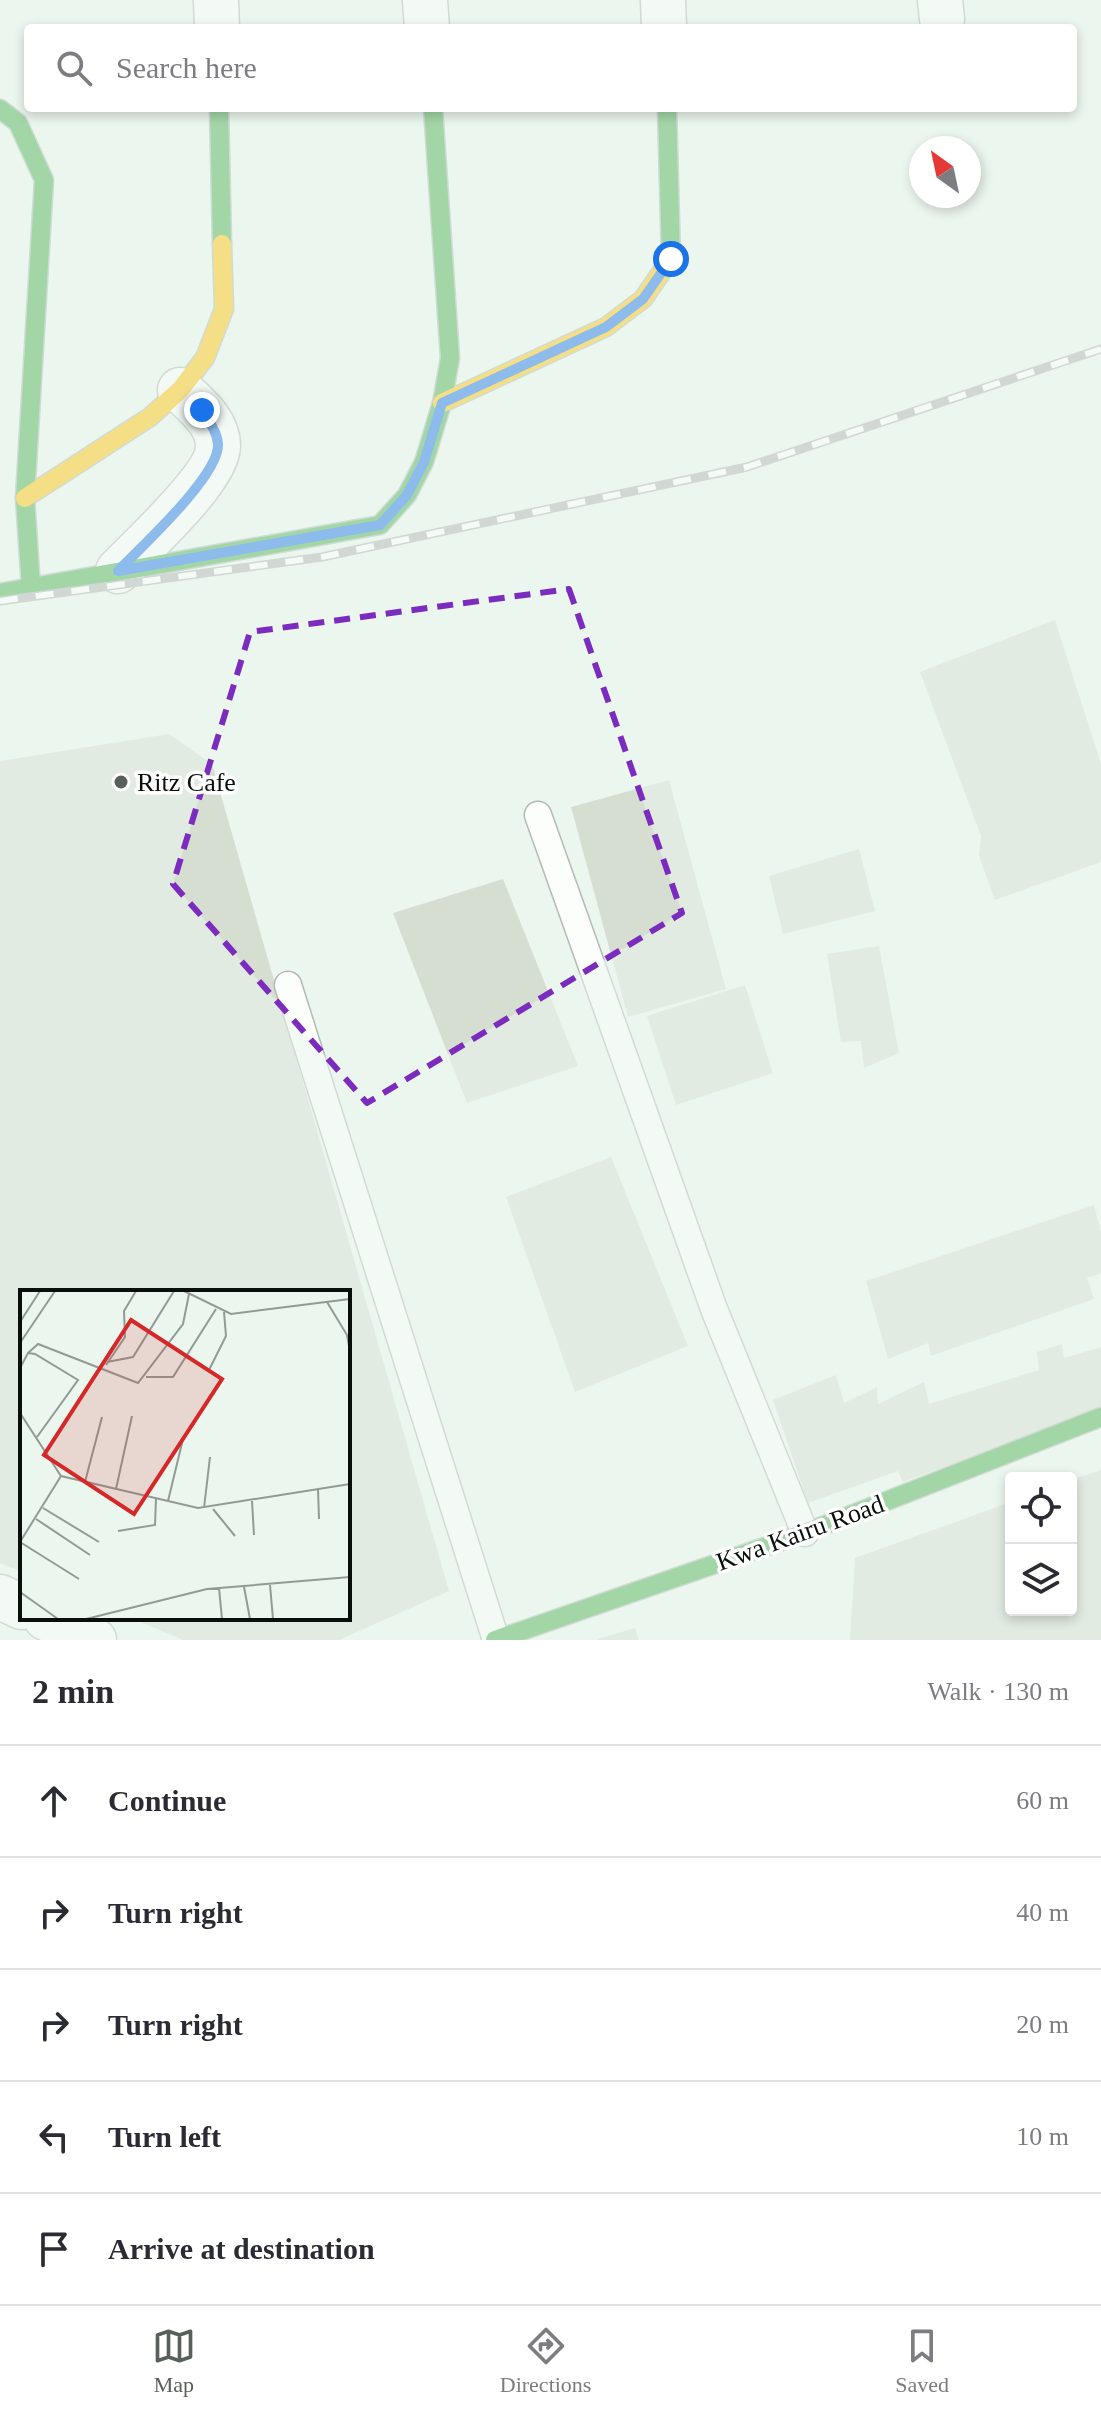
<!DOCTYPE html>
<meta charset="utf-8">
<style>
:root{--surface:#fff;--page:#f7f7f7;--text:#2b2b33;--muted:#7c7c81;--line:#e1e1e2;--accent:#58605a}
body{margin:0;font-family:"Times New Roman",serif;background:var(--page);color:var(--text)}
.controls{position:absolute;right:24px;bottom:24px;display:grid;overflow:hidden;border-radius:8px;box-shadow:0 4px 12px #0003}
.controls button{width:72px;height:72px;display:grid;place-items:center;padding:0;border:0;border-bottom:2px solid var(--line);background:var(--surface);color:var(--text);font:40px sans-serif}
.compass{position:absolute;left:909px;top:136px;width:72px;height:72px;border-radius:50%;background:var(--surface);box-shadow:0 4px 12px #0003;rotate:327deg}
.stop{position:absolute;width:24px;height:24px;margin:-18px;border:6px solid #1a73e8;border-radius:50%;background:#fff}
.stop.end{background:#1a73e8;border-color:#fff;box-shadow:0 2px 8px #0008}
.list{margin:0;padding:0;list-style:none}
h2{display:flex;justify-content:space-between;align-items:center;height:104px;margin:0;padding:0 32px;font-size:34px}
h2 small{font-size:26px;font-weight:400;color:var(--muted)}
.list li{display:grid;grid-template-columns:52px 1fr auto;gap:24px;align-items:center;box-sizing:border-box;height:112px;padding:0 32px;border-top:2px solid var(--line)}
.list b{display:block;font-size:30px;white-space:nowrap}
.list em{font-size:26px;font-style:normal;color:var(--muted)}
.icon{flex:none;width:44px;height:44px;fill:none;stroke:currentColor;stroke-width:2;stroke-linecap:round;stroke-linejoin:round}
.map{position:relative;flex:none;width:1101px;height:1640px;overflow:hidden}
.search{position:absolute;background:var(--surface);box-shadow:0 4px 12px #0003;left:24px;right:24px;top:24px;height:88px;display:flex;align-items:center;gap:20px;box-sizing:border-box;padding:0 28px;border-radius:8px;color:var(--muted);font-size:30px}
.sheet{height:664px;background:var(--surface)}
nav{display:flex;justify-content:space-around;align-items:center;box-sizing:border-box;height:112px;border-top:2px solid var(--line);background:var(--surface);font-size:22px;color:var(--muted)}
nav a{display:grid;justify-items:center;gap:4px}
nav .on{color:var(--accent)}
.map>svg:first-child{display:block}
.building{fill:#d6ded1}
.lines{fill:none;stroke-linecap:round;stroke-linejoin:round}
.lane-casing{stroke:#b2bbb5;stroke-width:29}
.street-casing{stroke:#b2bbb5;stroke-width:47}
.fast-casing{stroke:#b2bbb5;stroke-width:21}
.slow-casing{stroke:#b2bbb5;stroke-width:21}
.lane{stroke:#fcfefc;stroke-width:26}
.street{stroke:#fcfefc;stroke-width:44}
.fast{stroke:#4caf50;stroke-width:18}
.slow{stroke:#ffc107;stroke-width:18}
.rail-casing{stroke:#b1b4b2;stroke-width:9}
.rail{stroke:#fff;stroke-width:6;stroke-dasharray:18;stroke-linecap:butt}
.route{stroke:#1a73e8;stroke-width:10}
.marked{fill:none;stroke:#7b2cbf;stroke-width:6;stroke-dasharray:16 10;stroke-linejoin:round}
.poi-dot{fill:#58605a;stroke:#fff;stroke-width:3}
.labels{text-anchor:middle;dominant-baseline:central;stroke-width:7;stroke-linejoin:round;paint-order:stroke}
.poi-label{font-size:26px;fill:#09100b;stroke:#fff;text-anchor:start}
.street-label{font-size:26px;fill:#09100b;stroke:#fff}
.inset-road{fill:none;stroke:#919a93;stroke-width:2}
.view{fill:#d62828;fill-opacity:0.15;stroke:#d62828;stroke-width:4}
.inset-edge{fill:none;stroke:#09100b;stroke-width:4}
</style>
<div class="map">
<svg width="1101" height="1640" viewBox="0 0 1101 1640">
<rect width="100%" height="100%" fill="#ebf6ee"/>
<path class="building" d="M1055 620 1101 764V862L995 900 979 856 981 836 920 672Z
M169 734 212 764 449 1591 339 1640H183L131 1618H348V1292H22V1572L0 1563V761Z
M669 780 726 989 628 1017 571 807Z
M859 849 875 911 783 934 769 876Z
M503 879 578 1066 467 1103 393 913Z
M879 946 899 1053 864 1068 861 1041 841 1042 827 954Z
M745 985 773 1073 676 1105 647 1016Z
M611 1157 688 1346 575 1392 506 1197Z
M1094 1205 1101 1233V1273L1087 1278 1094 1299 931 1356 928 1343 888 1359 866 1281Z
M1062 1344 1064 1358 1101 1347V1410L903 1482 898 1471 808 1503 773 1400 836 1375 844 1403 877 1387 878 1404 924 1382 929 1404 1039 1370 1037 1352Z
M1101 1470V1640H850L855 1558 1011 1502V1610H1071V1480Z
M635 1628 639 1640H598V1639Z"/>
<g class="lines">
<g class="lane-casing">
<path id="lane" d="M538 815 714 1309 805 1533
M288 985 496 1640"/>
</g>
<g class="street-casing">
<path id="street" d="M216 0 217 28
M425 0 427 28
M663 0 664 28
M940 0 942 19
M118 571C142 546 218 477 218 446 218 422 196 405 180 390
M0 1597 22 1607
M46 1618 94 1640"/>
</g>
<g class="fast-casing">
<path id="fast" d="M219 108 222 244
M0 109 18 123 44 180 25 498 31 587
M663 270 671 259 667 108
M0 593 380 525 407 495 424 462 442 403 450 358 433 108
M495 1640 805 1533 1101 1417"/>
</g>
<g class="slow-casing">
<path id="slow" d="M442 403 606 327 643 299 663 270
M25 498 150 417 180 390 205 358 224 309 222 244"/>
</g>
<use href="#lane" class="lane"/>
<use href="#street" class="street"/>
<use href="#fast" class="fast"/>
<use href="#slow" class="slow"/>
<g class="rail-casing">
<path id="rail" d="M0 601 322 557 747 467 1101 349"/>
</g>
<use href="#rail" class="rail"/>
</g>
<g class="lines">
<path class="route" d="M202 410C208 420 217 431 218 444 220 475 141 547 118 571L380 525 407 495 424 462 442 403 606 327 643 299 671 259"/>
</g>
<path d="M0 0H1101V1640H0ZM569 589 682 913 367 1103 173 884 250 632Z" fill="#ebf6ee" fill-opacity=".55" fill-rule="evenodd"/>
<path class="marked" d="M569 589 682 913 367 1103 173 884 250 632Z"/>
<circle class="poi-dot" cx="121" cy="782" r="8"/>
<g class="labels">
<g class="poi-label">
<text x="137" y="782">Ritz Cafe</text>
</g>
<g class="street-label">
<text transform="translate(800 1533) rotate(-20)">Kwa Kairu Road</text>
</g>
</g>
<g transform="translate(20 1290)">
<rect width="330" height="330" fill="#ebf6ee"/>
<path class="inset-road" d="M164 1 211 24 330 9M307 12 327 45 330 61M0 32 20 1M0 53 35 1M8 63 18 54 118 93 163 34 169 4M87 72 113 67 154 1M86 75 105 47 104 21 116 1M0 78 8 63 15 64 58 90 17 147M188 82 206 46 204 22M126 87H153L196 19M0 123 41 186 178 218 330 194M65 192 82 127M96 199 112 126M298 199 299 229M148 211 163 149M232 211 234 245M23 218 79 252M184 218 190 167M193 219 215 246M16 229 70 265M98 241 135 235 136 208M0 252 41 186M0 252 59 289M250 295 253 329M224 297 230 329M199 298 202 329M0 302 38 329M66 329 187 299 330 287"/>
<path class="view" d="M111 30 202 89 114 224 24 165Z"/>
<rect width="330" height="330" class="inset-edge"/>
</g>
</svg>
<div class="controls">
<button><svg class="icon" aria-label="locate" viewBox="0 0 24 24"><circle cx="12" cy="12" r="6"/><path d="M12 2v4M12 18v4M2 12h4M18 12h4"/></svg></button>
<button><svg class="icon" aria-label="layers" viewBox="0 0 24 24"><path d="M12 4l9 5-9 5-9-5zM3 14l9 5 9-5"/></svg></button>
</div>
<svg class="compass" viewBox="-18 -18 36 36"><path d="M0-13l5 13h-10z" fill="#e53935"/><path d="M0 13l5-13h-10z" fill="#7c7c81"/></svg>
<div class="stop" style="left:671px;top:259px"></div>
<div class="stop end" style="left:202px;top:410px"></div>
<div class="search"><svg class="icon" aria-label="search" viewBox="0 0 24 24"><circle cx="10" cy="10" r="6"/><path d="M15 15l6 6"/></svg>Search here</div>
</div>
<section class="sheet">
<h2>2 min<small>Walk · 130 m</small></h2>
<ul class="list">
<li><svg class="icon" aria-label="ahead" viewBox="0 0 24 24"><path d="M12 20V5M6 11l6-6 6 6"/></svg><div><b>Continue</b></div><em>60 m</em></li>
<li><svg class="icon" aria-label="right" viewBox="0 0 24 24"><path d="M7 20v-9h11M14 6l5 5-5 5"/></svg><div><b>Turn right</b></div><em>40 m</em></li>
<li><svg class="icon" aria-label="right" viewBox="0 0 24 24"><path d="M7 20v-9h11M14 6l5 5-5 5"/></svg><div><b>Turn right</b></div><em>20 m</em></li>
<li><svg class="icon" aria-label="left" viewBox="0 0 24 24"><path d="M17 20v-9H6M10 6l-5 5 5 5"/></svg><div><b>Turn left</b></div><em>10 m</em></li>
<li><svg class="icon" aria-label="arrive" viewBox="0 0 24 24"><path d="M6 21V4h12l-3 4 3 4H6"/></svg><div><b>Arrive at destination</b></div></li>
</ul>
</section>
<nav>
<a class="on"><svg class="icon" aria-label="map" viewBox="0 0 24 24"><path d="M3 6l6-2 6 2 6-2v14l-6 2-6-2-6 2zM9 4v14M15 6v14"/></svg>Map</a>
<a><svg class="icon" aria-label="directions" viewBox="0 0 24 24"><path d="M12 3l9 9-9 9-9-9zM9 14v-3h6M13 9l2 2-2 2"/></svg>Directions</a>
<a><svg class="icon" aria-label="saved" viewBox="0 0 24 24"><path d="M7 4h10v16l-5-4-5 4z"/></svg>Saved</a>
</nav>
